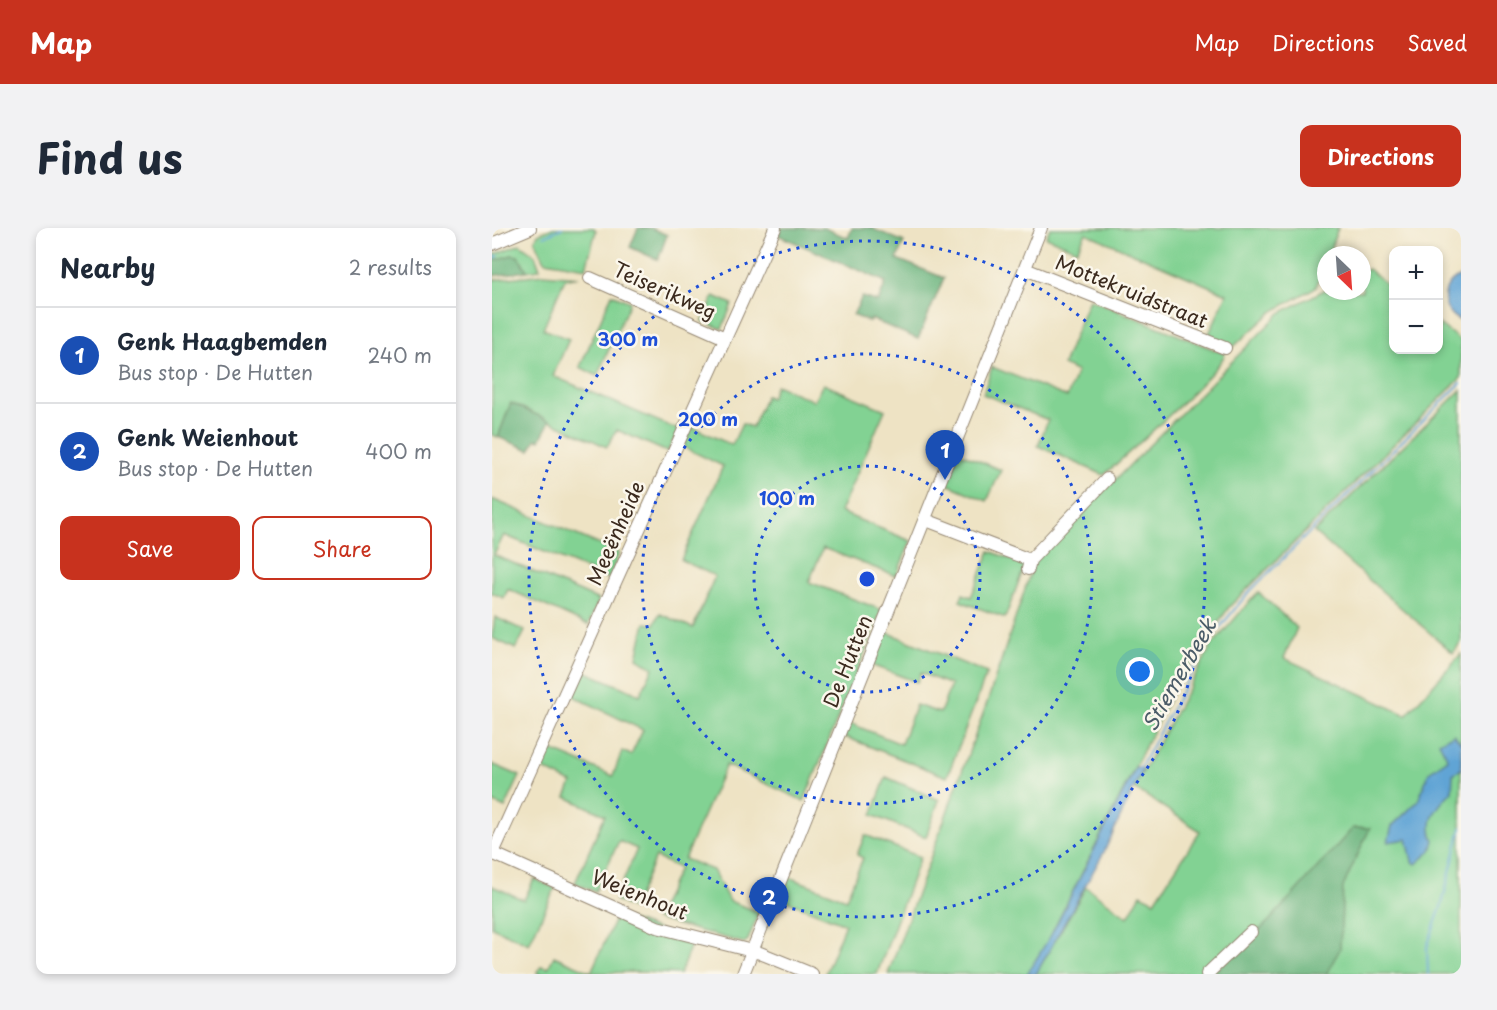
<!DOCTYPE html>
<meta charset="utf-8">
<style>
:root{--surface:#fff;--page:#f2f2f3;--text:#1f2937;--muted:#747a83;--line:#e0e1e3;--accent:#c8321e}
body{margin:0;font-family:"Playpen Sans",sans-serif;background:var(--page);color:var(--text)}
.controls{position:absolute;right:18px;top:18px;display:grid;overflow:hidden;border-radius:12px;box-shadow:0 3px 9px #0003}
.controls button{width:54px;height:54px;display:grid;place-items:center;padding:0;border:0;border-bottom:2px solid var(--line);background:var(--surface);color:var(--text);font:30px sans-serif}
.compass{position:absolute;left:825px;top:18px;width:54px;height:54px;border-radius:50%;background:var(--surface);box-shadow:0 3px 9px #0003;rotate:155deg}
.you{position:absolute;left:648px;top:444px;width:21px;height:21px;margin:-15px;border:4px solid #fff;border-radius:50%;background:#1a73e8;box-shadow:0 0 0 9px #1a73e833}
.badge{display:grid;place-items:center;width:39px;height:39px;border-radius:50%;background:var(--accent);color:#fff;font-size:20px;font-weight:700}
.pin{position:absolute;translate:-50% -50px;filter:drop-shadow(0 2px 3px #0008)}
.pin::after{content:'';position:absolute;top:32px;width:21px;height:18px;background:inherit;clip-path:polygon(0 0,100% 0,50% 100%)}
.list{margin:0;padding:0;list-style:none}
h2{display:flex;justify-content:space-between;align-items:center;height:78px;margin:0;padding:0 24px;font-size:26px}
h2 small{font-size:20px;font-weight:400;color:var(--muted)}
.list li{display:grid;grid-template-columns:39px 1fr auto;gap:18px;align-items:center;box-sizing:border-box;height:96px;padding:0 24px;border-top:2px solid var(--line)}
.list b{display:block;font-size:22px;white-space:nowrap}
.list p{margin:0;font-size:20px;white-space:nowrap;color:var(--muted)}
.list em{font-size:20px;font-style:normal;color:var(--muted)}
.actions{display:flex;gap:12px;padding:18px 24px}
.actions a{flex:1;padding:14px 0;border:2px solid var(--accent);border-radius:12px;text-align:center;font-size:21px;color:var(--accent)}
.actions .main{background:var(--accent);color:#fff}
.map{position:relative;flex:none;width:969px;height:746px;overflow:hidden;border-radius:12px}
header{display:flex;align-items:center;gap:36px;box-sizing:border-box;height:84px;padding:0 30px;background:var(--accent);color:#fff}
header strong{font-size:28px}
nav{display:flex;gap:33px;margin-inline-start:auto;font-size:21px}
.intro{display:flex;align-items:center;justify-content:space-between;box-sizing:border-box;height:144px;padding:0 36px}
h1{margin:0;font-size:42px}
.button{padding:15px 27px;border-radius:12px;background:var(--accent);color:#fff;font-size:21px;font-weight:700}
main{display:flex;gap:36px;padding:0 36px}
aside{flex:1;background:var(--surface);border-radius:12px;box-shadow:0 3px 9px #0003}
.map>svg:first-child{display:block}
.green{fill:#82d293;stroke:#5e7e58;stroke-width:1.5}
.forest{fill:#69b47d;stroke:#526f4e;stroke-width:1.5}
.water{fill:#60a4d5;stroke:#4e677a;stroke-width:1.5}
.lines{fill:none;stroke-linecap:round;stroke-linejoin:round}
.stream{stroke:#60a4d5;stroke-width:2}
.minor-casing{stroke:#948671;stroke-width:14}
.minor{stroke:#fff;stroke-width:12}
.ring{fill:none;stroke:#1d4ed8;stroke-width:3;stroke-dasharray:3 6}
.labels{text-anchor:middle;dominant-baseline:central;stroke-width:5;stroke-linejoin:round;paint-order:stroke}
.street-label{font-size:20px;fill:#3b2a1e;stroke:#fbf7ec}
.water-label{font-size:21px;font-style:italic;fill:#4a5b67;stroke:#fbf7ec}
.centre{fill:#1d4ed8;stroke:#fbf7ec;stroke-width:3}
.ring-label{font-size:18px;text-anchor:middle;font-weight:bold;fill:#1d4ed8;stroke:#fbf7ec;stroke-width:5;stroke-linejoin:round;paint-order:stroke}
</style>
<header>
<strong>Map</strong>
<nav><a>Map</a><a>Directions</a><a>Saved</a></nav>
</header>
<div class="intro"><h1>Find us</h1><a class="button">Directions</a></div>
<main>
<aside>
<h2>Nearby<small>2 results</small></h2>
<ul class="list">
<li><span class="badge" style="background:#1a4fb4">1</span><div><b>Genk Haagbemden</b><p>Bus stop · De Hutten</p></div><em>240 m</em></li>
<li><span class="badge" style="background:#1a4fb4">2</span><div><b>Genk Weienhout</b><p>Bus stop · De Hutten</p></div><em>400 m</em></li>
</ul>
<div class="actions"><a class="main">Save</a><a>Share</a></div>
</aside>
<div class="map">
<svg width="969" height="746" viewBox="0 0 969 746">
<rect width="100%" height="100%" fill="#fbf7ec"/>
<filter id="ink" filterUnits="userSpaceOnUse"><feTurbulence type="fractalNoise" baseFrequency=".0167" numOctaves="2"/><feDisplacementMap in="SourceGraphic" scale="12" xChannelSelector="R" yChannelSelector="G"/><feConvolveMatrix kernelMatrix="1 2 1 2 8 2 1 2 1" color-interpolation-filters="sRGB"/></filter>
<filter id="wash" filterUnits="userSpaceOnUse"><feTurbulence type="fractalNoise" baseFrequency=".008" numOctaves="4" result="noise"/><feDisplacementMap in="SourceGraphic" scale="24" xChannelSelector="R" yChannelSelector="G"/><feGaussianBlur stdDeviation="1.35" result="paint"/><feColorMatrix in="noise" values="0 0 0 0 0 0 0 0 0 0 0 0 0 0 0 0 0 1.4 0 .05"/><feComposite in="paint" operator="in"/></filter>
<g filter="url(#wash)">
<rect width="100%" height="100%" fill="#eee3c4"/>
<path class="green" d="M61 0H102L104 3 94 40 53 33 43 12 46 6Z
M558 0H846L824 59 780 84 740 120 716 108 735 66 594 5 585 22 554 9Z
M28 16 43 27 48 41 35 43 30 33 20 27 0 33V27Z
M876 41 901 61 902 122H946L947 96 969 113V150L737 379 682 461 558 709 537 746H396L496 472 542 334 788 85 834 61V63H870V44Z
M51 46 87 49 73 51 51 101 77 111 61 148 187 202 175 224 125 202 115 219 19 175 6 209 0 207V52Z
M120 66 138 74 105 148 88 139Z
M222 68 240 76 230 101 211 93Z
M597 71 733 126C727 145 633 228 612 247L546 218 556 192 491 166 500 139 575 169 585 144 571 137Z
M331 156 393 182 348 284 419 313 404 348 331 320 317 354 390 382 312 573 234 537 192 631 221 642 237 673 267 684 256 712 252 715 164 691 187 640 163 629 141 681 123 672 145 621 127 613 103 664 83 655 113 587 74 569 80 555 47 539 55 520 121 548 130 523 139 527 151 502 79 467 90 442 148 467 161 440 145 430 153 395 162 396 168 386 201 400 223 348 189 332 231 238 191 219 200 199 240 217 250 196 260 199 274 168 279 170 284 157 322 173Z
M969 162V414L961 425 822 304Z
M466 224 509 242 495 273 455 256Z
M0 271 127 325 117 351 12 307 2 327 107 372 96 397 16 361 12 370 0 365Z
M498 323 533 337 513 390 468 373 471 366 479 369Z
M766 364 805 400 792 430 914 487 969 426V746H544L594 659 636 689 649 666 663 673 708 603 642 560 720 417Z
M3 389 33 403 24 421 0 410Z
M394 404 495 445 455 549 351 508 357 495 409 516 424 477 448 485 459 457 429 445 425 454 379 437Z
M0 536 28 548 13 580 0 574Z
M394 549 447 572 434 609 380 587Z
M373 607 428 629 385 746H333L353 696 288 670 297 649 354 671 371 630 365 627Z
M42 651 63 660 37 716 0 699V658L32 672Z
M125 687 200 714 188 746 150 744 45 746 49 738 56 740 62 728 99 744Z"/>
<path class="forest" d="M146 0H159L175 7 166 32 138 19Z
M289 0H332L356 10 360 0H379L412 14 405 31 452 50 426 111 379 91 378 94 361 87 370 69 386 74 394 54 286 7Z
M20 27 26 28 35 43 0 48V33Z
M19 175 58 193 48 212 44 211 38 222 6 209Z
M861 600H878L851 659 848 721 834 746H721L777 693Z"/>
<path class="water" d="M969 48V93C947 84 947 56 969 48Z
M962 506 969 515V541L961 546 960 563C947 577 932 592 942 612L939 623 924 636 920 633 915 611 896 614 900 598 926 573 937 544 956 531 947 514Z
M644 539 651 541 612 624 544 746H535L559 707Z"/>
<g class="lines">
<path class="stream" d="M52 8 70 0
M0 31 6 28
M647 542 716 414 755 366 969 155
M936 746 935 719 950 676 969 600"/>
</g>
</g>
<g filter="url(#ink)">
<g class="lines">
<g class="minor-casing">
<path id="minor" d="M0 16 38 0
M533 41 733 120
M98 50 233 110
M434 292 538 332
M536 341 538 332 615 251
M0 625 165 699 268 725 320 746
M0 627 283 0
M251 746 549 0
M715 746 759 704"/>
</g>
<use href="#minor" class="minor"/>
</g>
</g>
<g class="ring">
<circle cx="375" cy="351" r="113"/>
<circle cx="375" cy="351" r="225"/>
<circle cx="375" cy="351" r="338"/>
</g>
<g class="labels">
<g class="street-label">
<text transform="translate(173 62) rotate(24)">Teiserikweg</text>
<text transform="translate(640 63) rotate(22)">Mottekruidstraat</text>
<text transform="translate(123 305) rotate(-66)">Meeënheide</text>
<text transform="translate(355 433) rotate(-68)">De Hutten</text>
<text transform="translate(148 666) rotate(22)">Weienhout</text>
</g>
<g class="water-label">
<text transform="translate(686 446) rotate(-60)">Stiemerbeek</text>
</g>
</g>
<circle cx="375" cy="351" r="9" class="centre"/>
<g class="ring-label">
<text x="136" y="118">300 m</text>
<text x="216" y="198">200 m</text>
<text x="295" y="277">100 m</text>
</g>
</svg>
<div class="controls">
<button>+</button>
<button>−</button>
</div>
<svg class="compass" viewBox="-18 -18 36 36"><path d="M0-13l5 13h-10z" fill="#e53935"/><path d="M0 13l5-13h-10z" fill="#747a83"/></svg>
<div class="you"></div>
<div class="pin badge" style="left:453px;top:252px;background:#1a4fb4">1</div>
<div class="pin badge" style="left:277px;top:699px;background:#1a4fb4">2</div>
</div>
</main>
